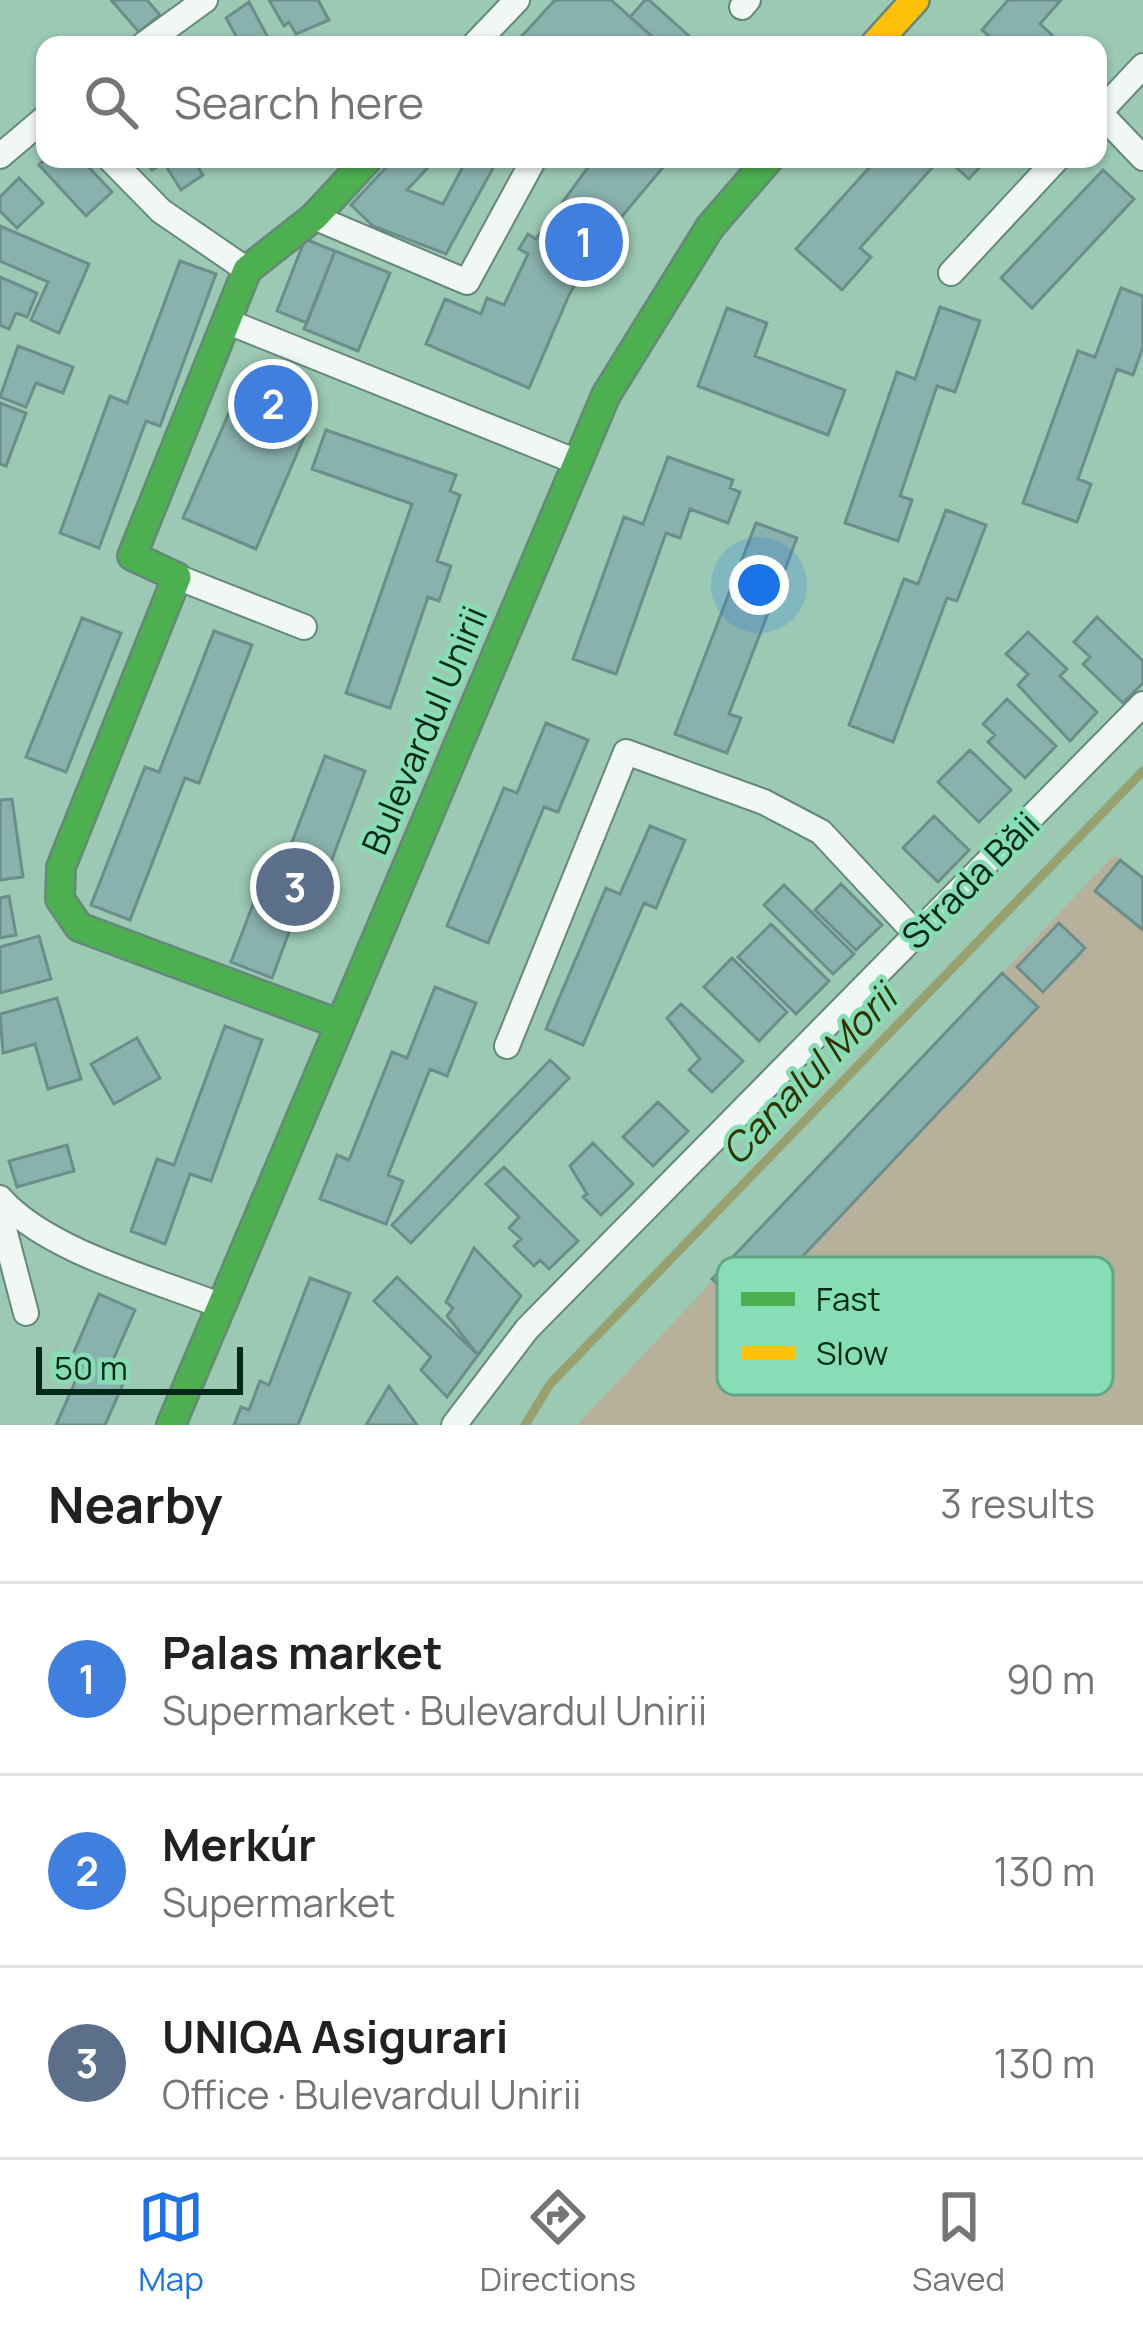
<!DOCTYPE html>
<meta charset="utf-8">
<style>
:root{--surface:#fff;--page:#f2f2f2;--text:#202124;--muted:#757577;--line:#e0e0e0;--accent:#1a73e8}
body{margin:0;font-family:Manrope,sans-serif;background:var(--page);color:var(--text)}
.scale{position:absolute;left:36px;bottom:30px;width:207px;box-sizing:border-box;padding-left:12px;border:6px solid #012819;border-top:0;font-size:33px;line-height:42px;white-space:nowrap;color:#012819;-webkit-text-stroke:9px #87ddb5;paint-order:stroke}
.you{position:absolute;left:759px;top:585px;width:42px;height:42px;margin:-30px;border:9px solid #fff;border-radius:50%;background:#1a73e8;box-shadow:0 0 0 18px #1a73e833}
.badge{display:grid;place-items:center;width:78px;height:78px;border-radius:50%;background:var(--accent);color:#fff;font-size:39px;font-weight:700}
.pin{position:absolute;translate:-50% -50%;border:6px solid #fff;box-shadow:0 3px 12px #0006}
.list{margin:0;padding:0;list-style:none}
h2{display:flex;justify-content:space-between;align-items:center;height:156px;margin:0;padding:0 48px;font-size:51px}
h2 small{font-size:39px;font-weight:400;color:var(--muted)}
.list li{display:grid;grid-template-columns:78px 1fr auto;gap:36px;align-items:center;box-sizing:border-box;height:192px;padding:0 48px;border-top:3px solid var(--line)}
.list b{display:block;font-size:45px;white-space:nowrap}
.list p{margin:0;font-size:39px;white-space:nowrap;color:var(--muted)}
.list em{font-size:39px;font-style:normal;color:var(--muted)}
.icon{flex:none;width:66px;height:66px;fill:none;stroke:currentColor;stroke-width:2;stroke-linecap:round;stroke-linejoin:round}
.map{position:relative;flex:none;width:1143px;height:1425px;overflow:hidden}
.search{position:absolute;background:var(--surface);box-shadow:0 3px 9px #0004;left:36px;right:36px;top:36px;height:132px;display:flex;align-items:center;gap:30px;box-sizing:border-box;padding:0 42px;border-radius:24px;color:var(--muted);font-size:45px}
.sheet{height:732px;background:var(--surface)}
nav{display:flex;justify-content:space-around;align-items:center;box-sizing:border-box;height:168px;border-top:3px solid var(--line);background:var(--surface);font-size:33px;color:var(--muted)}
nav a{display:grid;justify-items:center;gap:6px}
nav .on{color:var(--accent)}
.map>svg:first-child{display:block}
.green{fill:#b7b09b}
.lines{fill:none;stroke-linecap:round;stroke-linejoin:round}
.stream{stroke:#97a06f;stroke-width:9}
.building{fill:#89b1ad;stroke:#6b8e8a;stroke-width:3}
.street-casing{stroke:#668879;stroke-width:28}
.fast-casing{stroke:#668879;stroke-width:32}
.slow-casing{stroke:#668879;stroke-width:32}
.street{stroke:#f0f7f4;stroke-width:24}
.fast{stroke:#4caf50;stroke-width:27}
.slow{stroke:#ffc107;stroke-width:27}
.labels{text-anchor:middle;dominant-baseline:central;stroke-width:9;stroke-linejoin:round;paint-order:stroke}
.street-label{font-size:36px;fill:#012819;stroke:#87ddb5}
.water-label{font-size:39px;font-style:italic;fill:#363100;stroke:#87ddb5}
.key{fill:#87ddb5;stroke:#5fa786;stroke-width:3}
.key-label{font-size:33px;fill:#012819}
</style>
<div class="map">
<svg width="1143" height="1425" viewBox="0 0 1143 1425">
<rect width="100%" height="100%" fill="#9bc9b4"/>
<path class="green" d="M1114 855 1143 878V1425H577Z"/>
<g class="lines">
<path class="stream" d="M525 1425 550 1384 1143 771"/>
</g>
<path class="building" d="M111 0H147L160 15 139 32Z
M269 0H318L329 20 296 34 289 22 284 26Z
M555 0H611L655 39 650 45H526L519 39Z
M645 0H649L699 45H650L655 39 630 17Z
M1008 0H1061L1040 24 1052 35 1044 45H1000L982 30Z
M249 2 272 45H241L226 18Z
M45 159H81L112 192 86 216 39 165Z
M144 159H193L203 175 181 190 164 163 152 170Z
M394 159H436L407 190 443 204 467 159H498L446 254 373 226 351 205Z
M594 159H670L597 246 569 295 529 388 426 344 445 299 481 314 487 298 504 305 528 254 519 249 528 234 536 239Z
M877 159H940L860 248 871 257 842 290 796 249Z
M947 159H987L969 179Z
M1103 170 1134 199 1032 308 1001 278Z
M19 178 43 203 17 228 0 211V197Z
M0 226 89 264 59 333 31 320 48 282 0 261Z
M305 239 335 251 307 323 277 311Z
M335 251 390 273 358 351 304 329Z
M180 261 216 274 160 426 146 421 99 548 60 533 110 396 127 403Z
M0 277 37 293 27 317 16 313 9 329 0 325Z
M1121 288 1143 296V347L1133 375 1117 369 1078 479 1091 484 1077 522 1023 503 1078 351 1095 357Z
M940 307 980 321 955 392 937 386 900 496 912 500 898 541 845 523 897 372 915 379Z
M727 308 767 323 755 356 845 390 828 435 698 386Z
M18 346 73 367 63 393 36 383 26 407 0 397Z
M242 383 314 414 256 549 183 518Z
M0 403 26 413 6 466 0 464Z
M326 430 456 475 450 491 460 495 437 561 451 566 439 601 428 597 390 708 346 693 412 504 312 469Z
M668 457 733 480 730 488 740 492 728 523 690 509 680 538 666 533 616 674 573 659 624 517 643 524Z
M946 510 986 525 957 601 947 598 893 742 849 725 904 579 918 584Z
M756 523 797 538 729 714 741 718 727 753 675 734Z
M1097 617 1143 661V683L1123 703 1083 664 1090 657 1074 642Z
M82 618 121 633 66 772 26 757Z
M214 631 252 645 199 783 185 778 130 920 91 905 145 767 159 772Z
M1028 632 1067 669 1060 676 1097 712 1070 741 1018 685 1028 674 1006 654Z
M1007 699 1056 746 1025 778 988 742 995 735 983 724Z
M546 723 588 740 558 812 544 807 488 943 447 926 504 788 517 793Z
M970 750 1011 790 979 822 938 782Z
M325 756 365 771 312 913 298 908 272 978 231 962 257 894 270 899Z
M12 799 23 877 0 880V800Z
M934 816 969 850 938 882 903 848Z
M650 826 685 840 656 908 644 903 583 1045 546 1029 606 888 620 894Z
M1120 860 1143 878V930L1095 891Z
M841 884 882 925 856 950 815 910Z
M784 885 854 954 833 974 764 905Z
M9 896 16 935 0 938V898Z
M1059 923 1085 948 1043 992 1017 967Z
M771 924 829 981 796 1014 738 957Z
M39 936 51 979 0 993V947Z
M732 958 787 1012 759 1041 704 987Z
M1002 973 1038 1007 749 1313 712 1279Z
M435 987 476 1003 447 1076 430 1069 388 1175 403 1181 386 1224 320 1199 337 1155 349 1160 392 1052 407 1058Z
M57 998 81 1079 48 1089 35 1044 3 1053 0 1014Z
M681 1004 743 1061 712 1092 689 1070 700 1059 667 1018Z
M225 1026 262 1040 211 1181 190 1174 165 1244 131 1231 157 1159 174 1165Z
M137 1038 160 1078 114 1104 91 1064Z
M550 1060 569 1078 411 1243 392 1225Z
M658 1102 688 1131 653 1166 623 1137Z
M593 1143 633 1184 601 1215 583 1197 587 1194 570 1166Z
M67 1145 74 1171 17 1187 9 1161Z
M504 1167 578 1241 549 1269 540 1260 534 1266 514 1246 521 1239 509 1228 519 1217 486 1184Z
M474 1248 521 1296 478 1355 447 1316 453 1308 446 1302Z
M397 1277 478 1355 447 1397 421 1370 431 1357 374 1301Z
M310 1278 350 1293 298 1425H234L241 1407 249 1410 260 1381 269 1385Z
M99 1294 135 1310 109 1369 126 1377 105 1425H56L82 1366 70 1361Z
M389 1386 417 1425H366Z"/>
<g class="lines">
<g class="street-casing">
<path id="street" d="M742 7 748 0
M143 45 205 0
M474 45 517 0
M1100 113 1143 158
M1098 114 1143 66
M0 156 45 118
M110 159 161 211 247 270
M314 217 467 282 534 159
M951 273 1057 159
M226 321 577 462
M177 577 304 627
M507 1046 626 752 764 802 821 832 916 934
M0 1198C46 1251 156 1280 222 1306
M0 1214 26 1313
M454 1425 527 1329 1143 704"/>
</g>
<g class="fast-casing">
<path id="fast" d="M339 1024 79 927 60 899 61 867 177 577 132 556 247 270 314 217 368 159
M171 1425 606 395 710 227 769 159"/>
</g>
<g class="slow-casing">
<path id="slow" d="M874 45 915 0"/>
</g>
<use href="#street" class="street"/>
<use href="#fast" class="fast"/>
<use href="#slow" class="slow"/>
</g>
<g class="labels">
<g class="street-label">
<text transform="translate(424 730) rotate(-67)">Bulevardul Unirii</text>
<text transform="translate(970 880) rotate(-45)">Strada Băii</text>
</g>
<g class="water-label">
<text transform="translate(808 1074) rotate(-46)">Canalul Morii</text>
</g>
</g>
<rect x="717" y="1257" width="396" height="138" rx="18" class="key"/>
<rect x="741" y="1292" width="54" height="14" fill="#4caf50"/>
<rect x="741" y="1346" width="54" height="14" fill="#ffc107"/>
<g class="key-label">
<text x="816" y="1311">Fast</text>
<text x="816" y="1365">Slow</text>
</g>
</svg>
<div class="scale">50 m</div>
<div class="you"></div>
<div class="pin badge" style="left:584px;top:242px;background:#3f7fe0">1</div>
<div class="pin badge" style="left:273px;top:404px;background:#3f7fe0">2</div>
<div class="pin badge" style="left:295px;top:887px;background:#5c6f8a">3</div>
<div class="search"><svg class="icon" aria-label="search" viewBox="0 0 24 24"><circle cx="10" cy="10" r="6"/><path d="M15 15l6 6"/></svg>Search here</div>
</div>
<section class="sheet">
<h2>Nearby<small>3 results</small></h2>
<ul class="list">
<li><span class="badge" style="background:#3f7fe0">1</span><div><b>Palas market</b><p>Supermarket · Bulevardul Unirii</p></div><em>90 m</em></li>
<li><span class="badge" style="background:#3f7fe0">2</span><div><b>Merkúr</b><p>Supermarket</p></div><em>130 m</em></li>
<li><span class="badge" style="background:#5c6f8a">3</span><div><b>UNIQA Asigurari</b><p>Office · Bulevardul Unirii</p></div><em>130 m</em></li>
</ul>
</section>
<nav>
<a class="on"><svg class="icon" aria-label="map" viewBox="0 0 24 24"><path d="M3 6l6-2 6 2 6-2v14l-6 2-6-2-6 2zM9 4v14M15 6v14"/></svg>Map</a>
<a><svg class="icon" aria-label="directions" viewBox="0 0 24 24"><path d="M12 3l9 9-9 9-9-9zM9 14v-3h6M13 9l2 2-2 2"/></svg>Directions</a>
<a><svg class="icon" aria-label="saved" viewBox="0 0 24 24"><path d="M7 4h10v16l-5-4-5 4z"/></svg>Saved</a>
</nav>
